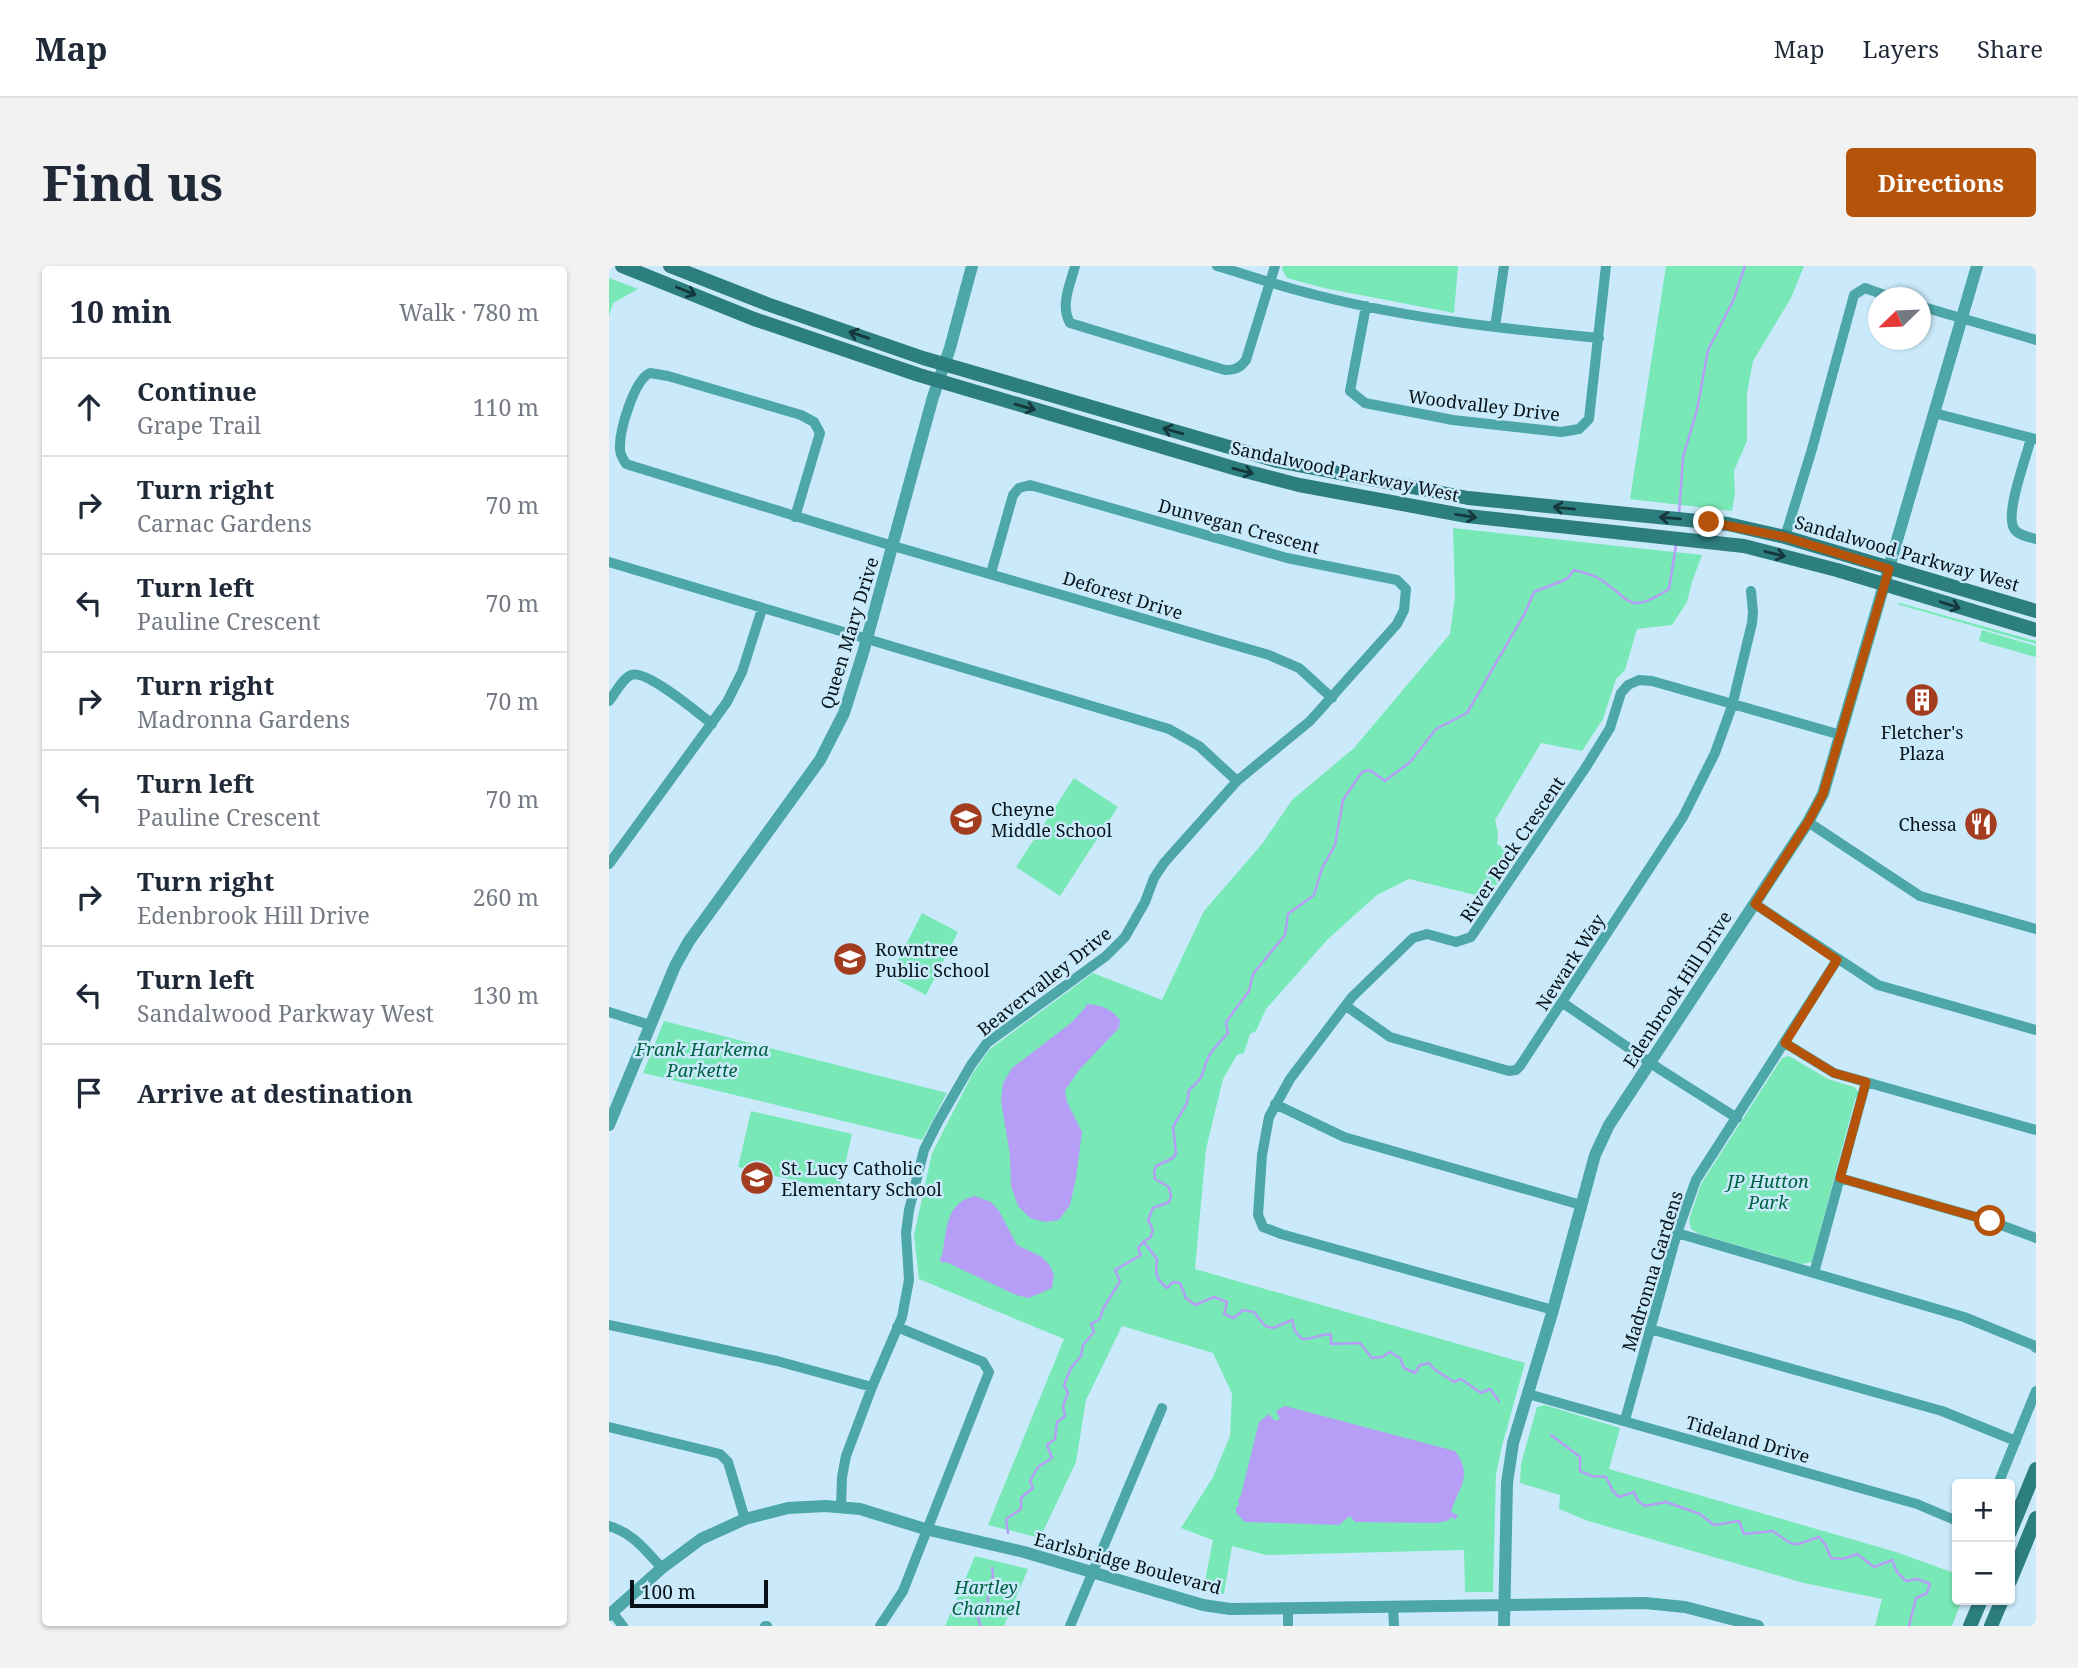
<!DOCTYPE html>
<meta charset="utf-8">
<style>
:root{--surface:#fff;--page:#f2f2f3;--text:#1f2937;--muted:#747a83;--line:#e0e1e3;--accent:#b45309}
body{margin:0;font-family:"Noto Serif",serif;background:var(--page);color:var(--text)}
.controls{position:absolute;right:21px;bottom:21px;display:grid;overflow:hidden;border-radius:7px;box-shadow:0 2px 5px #0004}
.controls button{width:63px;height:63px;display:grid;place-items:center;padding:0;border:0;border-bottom:2px solid var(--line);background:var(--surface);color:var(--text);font:35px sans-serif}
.compass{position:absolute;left:1259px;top:21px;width:63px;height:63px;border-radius:50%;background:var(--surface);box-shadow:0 2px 5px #0004;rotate:247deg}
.scale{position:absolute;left:21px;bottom:18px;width:138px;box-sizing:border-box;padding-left:7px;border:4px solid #061217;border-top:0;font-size:19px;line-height:24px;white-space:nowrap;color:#061217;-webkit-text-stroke:5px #caeafb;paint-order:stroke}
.stop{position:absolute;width:21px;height:21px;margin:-16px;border:5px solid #b45309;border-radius:50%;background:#fff}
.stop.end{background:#b45309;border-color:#fff;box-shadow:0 2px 7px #0008}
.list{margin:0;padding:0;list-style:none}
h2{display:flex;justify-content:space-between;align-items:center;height:91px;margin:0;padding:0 28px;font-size:30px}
h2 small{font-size:23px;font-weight:400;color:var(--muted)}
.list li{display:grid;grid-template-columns:46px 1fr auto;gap:21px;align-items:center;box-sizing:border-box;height:98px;padding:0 28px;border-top:2px solid var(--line)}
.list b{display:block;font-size:26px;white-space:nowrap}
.list p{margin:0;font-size:23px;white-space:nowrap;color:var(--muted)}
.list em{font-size:23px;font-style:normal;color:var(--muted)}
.icon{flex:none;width:38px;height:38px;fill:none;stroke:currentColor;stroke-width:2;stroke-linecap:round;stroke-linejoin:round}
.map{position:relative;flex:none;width:1427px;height:1360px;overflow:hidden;border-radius:7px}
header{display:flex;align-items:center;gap:42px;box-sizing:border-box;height:98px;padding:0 35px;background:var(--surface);border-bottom:2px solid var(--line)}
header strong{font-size:33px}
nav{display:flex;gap:38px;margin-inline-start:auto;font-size:24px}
.intro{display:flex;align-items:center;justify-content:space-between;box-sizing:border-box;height:168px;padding:0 42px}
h1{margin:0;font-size:49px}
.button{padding:18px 32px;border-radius:7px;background:var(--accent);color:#fff;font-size:24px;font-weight:700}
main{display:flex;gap:42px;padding:0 42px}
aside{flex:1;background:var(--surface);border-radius:7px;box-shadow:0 2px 5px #0004}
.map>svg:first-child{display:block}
.green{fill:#78e8b6}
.water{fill:#b69df6}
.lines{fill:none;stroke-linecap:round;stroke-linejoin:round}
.stream{stroke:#b69df6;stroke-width:2.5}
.minor{stroke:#4da6a7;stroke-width:10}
.tertiary{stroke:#4da6a7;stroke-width:12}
.secondary{stroke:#2d7e7f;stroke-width:14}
.oneway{stroke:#14383b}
.route{stroke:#b45309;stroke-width:9}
.labels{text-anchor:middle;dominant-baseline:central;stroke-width:5;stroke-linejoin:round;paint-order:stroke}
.street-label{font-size:18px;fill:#061217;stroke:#caeafb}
.poi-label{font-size:18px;fill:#061217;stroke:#caeafb;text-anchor:start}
.park-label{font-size:18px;font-style:italic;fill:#006242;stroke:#caeafb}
</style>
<header>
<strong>Map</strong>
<nav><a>Map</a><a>Layers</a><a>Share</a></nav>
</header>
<div class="intro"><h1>Find us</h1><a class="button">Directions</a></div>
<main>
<aside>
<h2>10 min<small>Walk · 780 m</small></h2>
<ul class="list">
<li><svg class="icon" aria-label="ahead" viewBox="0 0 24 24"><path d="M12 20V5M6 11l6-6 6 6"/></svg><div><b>Continue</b><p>Grape Trail</p></div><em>110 m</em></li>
<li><svg class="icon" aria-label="right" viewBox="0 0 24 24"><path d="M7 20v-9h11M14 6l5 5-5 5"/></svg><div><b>Turn right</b><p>Carnac Gardens</p></div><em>70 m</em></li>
<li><svg class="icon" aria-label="left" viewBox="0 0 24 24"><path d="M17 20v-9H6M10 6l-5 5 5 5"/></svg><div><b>Turn left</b><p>Pauline Crescent</p></div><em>70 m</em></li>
<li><svg class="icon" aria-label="right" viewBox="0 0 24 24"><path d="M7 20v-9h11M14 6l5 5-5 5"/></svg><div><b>Turn right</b><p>Madronna Gardens</p></div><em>70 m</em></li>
<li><svg class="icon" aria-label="left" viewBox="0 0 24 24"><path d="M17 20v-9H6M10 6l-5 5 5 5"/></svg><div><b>Turn left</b><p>Pauline Crescent</p></div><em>70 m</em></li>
<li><svg class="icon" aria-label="right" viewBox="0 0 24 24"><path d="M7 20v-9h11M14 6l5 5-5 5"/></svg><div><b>Turn right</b><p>Edenbrook Hill Drive</p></div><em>260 m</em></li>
<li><svg class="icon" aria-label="left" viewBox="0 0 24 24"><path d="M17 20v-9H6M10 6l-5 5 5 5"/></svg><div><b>Turn left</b><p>Sandalwood Parkway West</p></div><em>130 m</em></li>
<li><svg class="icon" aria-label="arrive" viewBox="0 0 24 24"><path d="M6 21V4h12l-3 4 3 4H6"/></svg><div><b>Arrive at destination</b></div></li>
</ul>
</aside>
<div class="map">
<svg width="1427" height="1360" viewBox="0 0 1427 1360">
<rect width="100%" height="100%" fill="#caeafb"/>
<path class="green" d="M674 0H849L845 47 715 22 678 12 673 3Z
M1057 0H1195L1182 32 1144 95 1138 127V175L1125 205 1126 227 1123 245 1021 233Z
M0 12 29 23 4 37 0 50Z
M844 262 1093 289 1083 316 1078 336 1063 359 1028 363 1016 404 1007 413 994 453 973 485 932 477 886 554 889 566 888 578 906 590 879 632 800 613 768 629 719 673 657 743 647 765 641 768 635 787 628 789 614 813 597 883 586 1003 916 1097 893 1180 887 1208 884 1326H856L855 1284 657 1289 623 1280 615 1328 594 1325 604 1274 572 1262 604 1211 621 1170 623 1128 604 1087 513 1060 477 1134 467 1196 431 1272 379 1259 455 1073 310 1013 305 969 323 887 364 807 381 783 484 707 553 734 595 645 653 578 683 534 745 482 841 368 846 331Z
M1291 337 1427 375V378L1288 338Z
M1373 364 1427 380V391L1370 375Z
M465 512 509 541 451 630 407 601Z
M313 647 349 666 317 729 281 710Z
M55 755 338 827 313 874 34 807Z
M1180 790 1219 813 1245 821 1250 827 1246 833 1203 996 1193 998 1090 968 1082 963 1080 954 1092 918 1173 792Z
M142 845 243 868 230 925 129 901Z
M936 1139 1011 1162 1000 1203 1287 1286 1348 1308V1334H1353L1343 1360H1266L1273 1333 1195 1317 979 1255 950 1243 951 1229 911 1217 912 1198 928 1141Z
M366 1290 419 1303 395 1360H336Z"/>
<path class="water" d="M478 738C492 739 503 743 511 754L510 762 471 803 456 824 458 836 473 866 467 912 461 939 450 954 436 956 421 952 409 940 402 920 401 889 392 835 394 817 403 802 462 757 476 742Z
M366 930 382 936 390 945 408 979 433 991 441 1000 445 1009 443 1022 420 1032 407 1029 337 996 333 997 330 993 333 990C338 965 336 936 366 930Z
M676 1140 846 1185C865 1210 849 1222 842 1246L849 1249 846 1254 843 1251 838 1255 827 1257 746 1256 741 1250 730 1259 636 1256 627 1247V1241L630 1239 629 1234 632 1229 650 1156 660 1148 666 1155 671 1153 667 1145Z"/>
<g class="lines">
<path class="stream" d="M1070 248 1074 191 1088 144 1099 84 1124 35 1136 0
M535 976 548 993C546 1008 547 1013 558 1022L564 1016 571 1017 577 1032 586 1039 605 1031 618 1036 615 1048 625 1052 634 1044 645 1046 656 1060 664 1062 683 1054 686 1065 693 1073C703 1074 711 1068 722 1068V1078L751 1077 763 1092 773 1091 781 1086 791 1092 795 1102 806 1107 811 1099 820 1097 825 1103 845 1116 852 1113 872 1127 881 1123 890 1135
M942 1169 971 1191V1205L983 1210 997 1211 1004 1225 1010 1231 1025 1226 1029 1235 1036 1240 1057 1236 1091 1248 1105 1259 1130 1255 1135 1268 1164 1265C1188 1283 1183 1280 1210 1271L1216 1278 1222 1292 1234 1293 1248 1288 1265 1301 1283 1294 1288 1306 1297 1315 1308 1313 1321 1318 1318 1327 1307 1332 1300 1360
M399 1267 397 1253 412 1243V1232L424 1222 421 1215 429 1201 443 1192 438 1179 446 1173 448 1156 456 1150 454 1140 459 1127 455 1119 462 1102 472 1090 474 1079 485 1066 482 1058 491 1053 494 1043 511 1015 506 1004 532 989 529 982 535 975 541 972 544 964 539 954 544 942 560 936 562 930 560 921 546 913 545 906 547 900 564 892 567 887 564 861 578 837 580 824C599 808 591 807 600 790 605 781 613 774 619 767L617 756 640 725 644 708 676 669 679 648 705 629 713 602 726 579 734 534 753 506 761 504 776 515 801 496 827 463 858 447 916 347 925 326 958 313 965 304C972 306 981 308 987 311 1022 330 1015 352 1060 323L1067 279
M372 1360 369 1352 379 1340C376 1324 387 1318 383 1302"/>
<path class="minor" d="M466 0C461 19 451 39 461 57L616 104C626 104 631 102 637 94L666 0
M608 0C642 10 676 22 711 30 802 53 897 63 990 72
M757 40 741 125 756 137 844 154 952 166 970 163 980 153 997 0
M1311 40 1427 74
M886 61 895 0
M1325 147 1426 173
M1422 172C1418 190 1394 251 1406 264 1411 270 1420 271 1427 273
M186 251 211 167 205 156 192 149 59 110 41 107C25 114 10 165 11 183 11 189 14 193 17 198L274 277 660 389 690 402 723 432
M1176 271 1203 183 1245 29 1256 22 1284 32
M0 296 560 463 590 480 628 515
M0 435C6 428 13 413 22 409 37 403 89 447 103 458
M1199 556 1311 630 1427 663
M0 598 118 436 133 406 153 343
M1146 638 1269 719 1427 764
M954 737 1052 804 1128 852
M737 740 781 771 900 805 907 804 911 800 1074 551 1106 487 1123 440 1143 357 1144 346 1142 325
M0 746 41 759
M1176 777 1225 807 1427 864
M666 838 735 871 972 939
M1231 912 1381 955 1427 972
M1068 967 1355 1051 1424 1079 1427 1082
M1205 1007 1257 816
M944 1044 672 968 654 961 649 949 653 889 660 851 681 813 743 731 804 672 818 668 847 676 862 671 977 501 1001 462 1012 427 1019 419 1030 414 1043 415 1232 469
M0 1059 168 1095 263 1121
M1041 1063 1333 1145 1407 1175
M919 1128 1308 1238 1348 1255
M1016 1154 1068 967 1087 914 1228 694
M0 1161 111 1188 119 1196 136 1253
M1389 1218 1427 1125
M232 1241 233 1211 237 1190 263 1121 293 1051 300 1014 297 967 300 944 315 884 329 856 362 799 378 777 497 690 516 671 536 636 545 612 555 597 628 515 701 455 788 358 795 344 797 323 788 314 678 292 421 219 410 222 404 229 382 307
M0 1260C24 1267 36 1284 53 1302
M784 1340 785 1360
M679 1342V1360
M3 1346 14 1360
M156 1360H158
M271 1360 294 1325 380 1106 374 1096 288 1061
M461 1360 553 1142"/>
<path class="tertiary" d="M0 859 66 700 80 675 211 494 235 447 254 387 324 131 341 82 363 0
M0 1349 53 1302 92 1273 136 1253 179 1242 216 1240 251 1243 316 1263 415 1286 594 1339 621 1343 1036 1337 1076 1341 1149 1360
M895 1360 898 1217 904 1177 944 1044 986 889 1000 859 1199 556 1214 528 1368 0"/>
<path class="secondary" d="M13 0 145 53 310 109 628 203 690 219 858 250 1135 280 1228 304 1427 364
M61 0 158 38 314 92 668 195 859 232 1119 258 1176 271 1427 345
M1401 1266 1427 1203
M1401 1315 1427 1252
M1361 1360 1372 1334
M1382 1360 1393 1334"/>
</g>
<defs><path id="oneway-shaft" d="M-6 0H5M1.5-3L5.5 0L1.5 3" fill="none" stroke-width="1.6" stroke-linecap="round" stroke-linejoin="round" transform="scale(1.75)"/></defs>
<g class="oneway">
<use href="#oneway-shaft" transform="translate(77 25) rotate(22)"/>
<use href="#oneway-shaft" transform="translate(250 69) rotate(-161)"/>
<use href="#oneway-shaft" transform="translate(416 141) rotate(16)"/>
<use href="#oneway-shaft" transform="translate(564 165) rotate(-164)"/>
<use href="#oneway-shaft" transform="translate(634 205) rotate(14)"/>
<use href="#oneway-shaft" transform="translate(955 242) rotate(-174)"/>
<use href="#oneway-shaft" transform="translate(857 250) rotate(9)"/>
<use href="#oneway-shaft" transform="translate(1061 252) rotate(-175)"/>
<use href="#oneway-shaft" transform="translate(1166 288) rotate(14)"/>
<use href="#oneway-shaft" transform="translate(1341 339) rotate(18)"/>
</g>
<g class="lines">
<path class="route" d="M1100 256 1176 271 1280 303 1214 528 1199 556 1146 638 1228 694 1176 777 1225 807 1257 816 1231 912 1381 955"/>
</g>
<defs>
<g id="building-disc" transform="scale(1.75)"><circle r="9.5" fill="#a43c1f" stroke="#caeafb"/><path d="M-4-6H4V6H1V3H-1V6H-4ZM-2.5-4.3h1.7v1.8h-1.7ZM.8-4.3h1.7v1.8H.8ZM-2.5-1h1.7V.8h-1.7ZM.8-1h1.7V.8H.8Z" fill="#fff"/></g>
<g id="school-disc" transform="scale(1.75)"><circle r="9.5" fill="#a43c1f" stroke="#caeafb"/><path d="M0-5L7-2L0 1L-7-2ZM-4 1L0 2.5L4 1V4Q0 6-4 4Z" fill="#fff"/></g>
<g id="restaurant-disc" transform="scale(1.75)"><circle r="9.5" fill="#a43c1f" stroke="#caeafb"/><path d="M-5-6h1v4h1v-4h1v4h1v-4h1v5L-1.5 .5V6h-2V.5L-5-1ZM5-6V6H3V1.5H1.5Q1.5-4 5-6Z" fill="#fff"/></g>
</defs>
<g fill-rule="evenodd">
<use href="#building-disc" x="1313" y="434"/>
<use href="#school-disc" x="357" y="553"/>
<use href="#restaurant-disc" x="1372" y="558"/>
<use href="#school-disc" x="241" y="693"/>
<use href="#school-disc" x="148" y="912"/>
</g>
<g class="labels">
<g class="street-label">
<text transform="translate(875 139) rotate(7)">Woodvalley Drive</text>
<text transform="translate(736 205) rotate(12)">Sandalwood Parkway West</text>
<text transform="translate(630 260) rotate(15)">Dunvegan Crescent</text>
<text transform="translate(1298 287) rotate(16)">Sandalwood Parkway West</text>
<text transform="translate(514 329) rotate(17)">Deforest Drive</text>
<text transform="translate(240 367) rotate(-73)">Queen Mary Drive</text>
<text transform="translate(903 583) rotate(-56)">River Rock Crescent</text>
<text transform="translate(961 696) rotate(-57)">Newark Way</text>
<text transform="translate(435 715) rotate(-38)">Beavervalley Drive</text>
<text transform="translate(1068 723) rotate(-57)">Edenbrook Hill Drive</text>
<text transform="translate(1043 1005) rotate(-73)">Madronna Gardens</text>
<text transform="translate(1139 1173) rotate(16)">Tideland Drive</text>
<text transform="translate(519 1297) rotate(15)">Earlsbridge Boulevard</text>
</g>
<g class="poi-label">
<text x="1313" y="466" text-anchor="middle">Fletcher's<tspan x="1313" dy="21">Plaza</tspan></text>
<text x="382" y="543">Cheyne<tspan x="382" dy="21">Middle School</tspan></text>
<text x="1348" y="558" text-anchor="end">Chessa</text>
<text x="266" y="683">Rowntree<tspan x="266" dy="21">Public School</tspan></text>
<text x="172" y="902">St. Lucy Catholic<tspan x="172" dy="21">Elementary School</tspan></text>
</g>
<g class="park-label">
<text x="93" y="783">Frank Harkema<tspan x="93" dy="21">Parkette</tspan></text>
<text x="1159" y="915">JP Hutton<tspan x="1159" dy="21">Park</tspan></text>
<text x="377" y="1321">Hartley<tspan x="377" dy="21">Channel</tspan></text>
</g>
</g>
</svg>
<div class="controls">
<button>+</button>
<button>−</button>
</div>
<svg class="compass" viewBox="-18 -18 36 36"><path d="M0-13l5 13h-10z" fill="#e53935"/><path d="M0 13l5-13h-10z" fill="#747a83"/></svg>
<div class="scale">100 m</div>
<div class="stop" style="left:1381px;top:955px"></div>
<div class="stop end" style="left:1100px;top:256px"></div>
</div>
</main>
